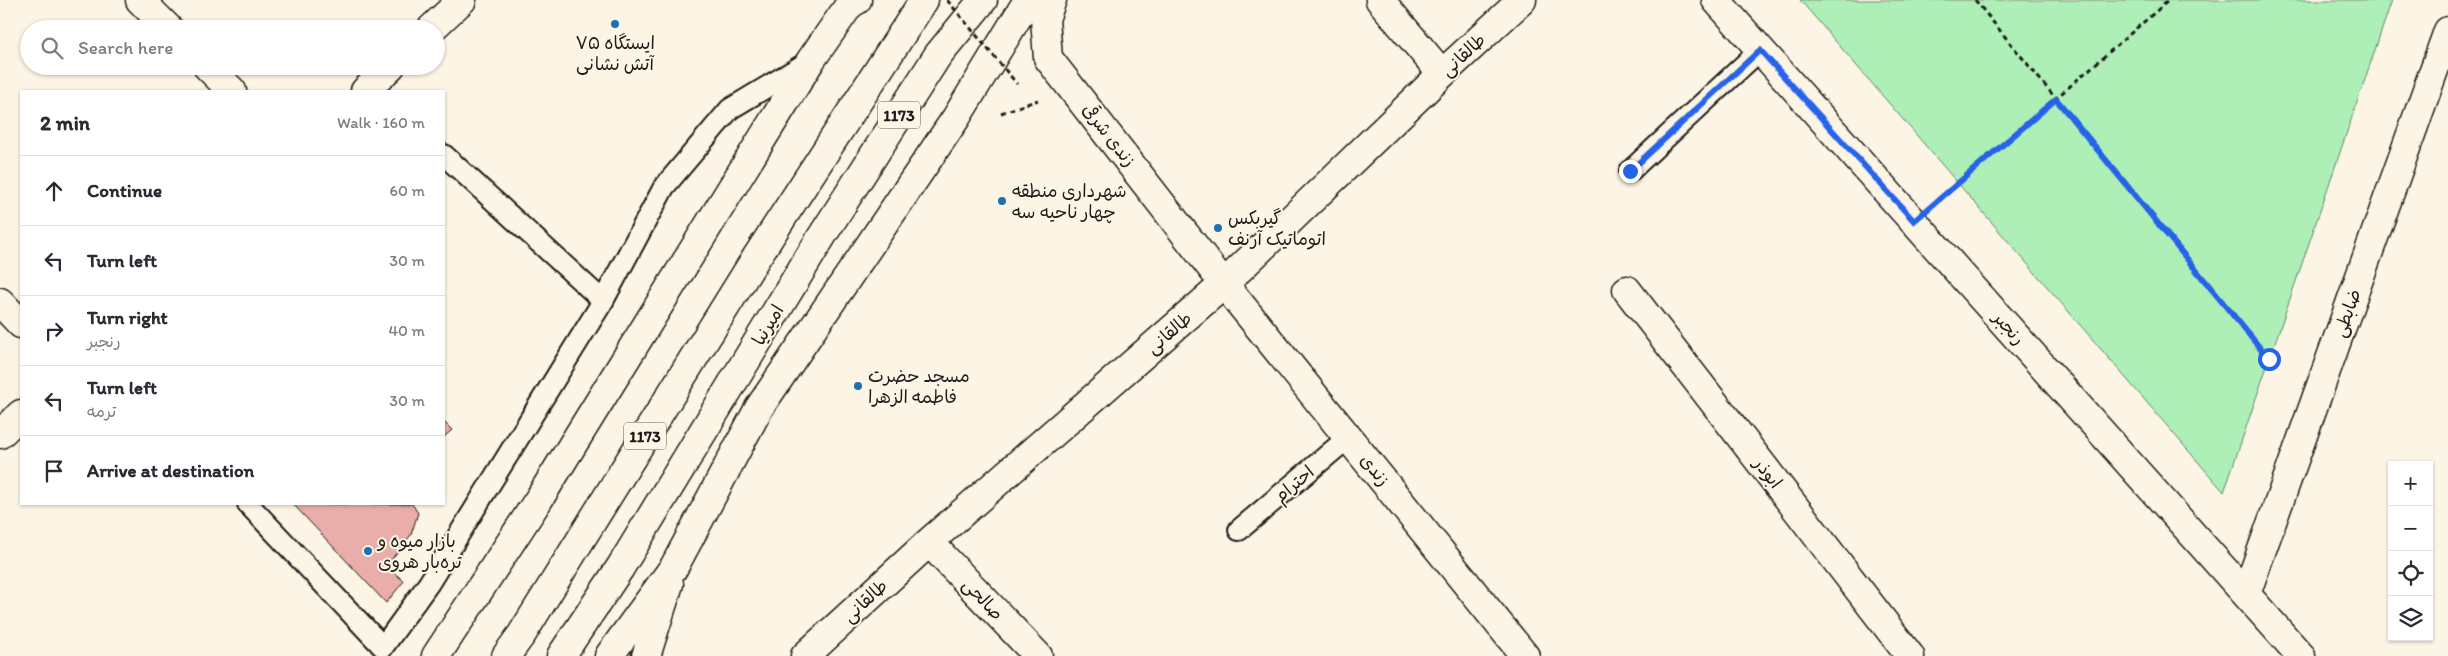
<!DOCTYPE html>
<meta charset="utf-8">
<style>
:root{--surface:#fff;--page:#f7f7f7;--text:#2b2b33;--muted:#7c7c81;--line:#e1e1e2}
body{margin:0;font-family:Itim,"Playpen Sans Arabic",sans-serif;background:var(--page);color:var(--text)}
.controls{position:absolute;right:15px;bottom:15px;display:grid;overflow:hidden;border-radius:0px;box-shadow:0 1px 4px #0004}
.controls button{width:45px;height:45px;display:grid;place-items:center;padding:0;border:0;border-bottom:1px solid var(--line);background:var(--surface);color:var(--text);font:25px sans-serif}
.stop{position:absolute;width:15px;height:15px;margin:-11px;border:4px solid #2563eb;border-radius:50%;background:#fff}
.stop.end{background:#2563eb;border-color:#fff;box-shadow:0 1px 5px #0008}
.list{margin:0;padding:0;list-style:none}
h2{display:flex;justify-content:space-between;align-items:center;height:65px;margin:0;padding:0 20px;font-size:21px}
h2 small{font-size:16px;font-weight:400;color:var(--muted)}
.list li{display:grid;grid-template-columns:32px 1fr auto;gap:15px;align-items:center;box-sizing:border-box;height:70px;padding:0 20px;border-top:1px solid var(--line)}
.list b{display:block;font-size:19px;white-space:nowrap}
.list p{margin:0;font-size:16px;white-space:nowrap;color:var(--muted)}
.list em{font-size:16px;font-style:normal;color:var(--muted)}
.icon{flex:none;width:28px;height:28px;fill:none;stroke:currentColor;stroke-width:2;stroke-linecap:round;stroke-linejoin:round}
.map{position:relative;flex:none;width:2448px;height:656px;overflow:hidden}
.search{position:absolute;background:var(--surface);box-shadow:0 1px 4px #0004;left:20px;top:20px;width:425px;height:55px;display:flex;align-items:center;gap:12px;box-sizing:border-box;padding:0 18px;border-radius:28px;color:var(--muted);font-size:19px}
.panel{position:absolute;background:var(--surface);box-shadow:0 1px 4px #0004;left:20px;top:90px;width:425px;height:415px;border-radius:0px}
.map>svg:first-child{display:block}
.green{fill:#aeefb8;stroke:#65866a}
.building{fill:#e9adaa;stroke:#1c1c1c}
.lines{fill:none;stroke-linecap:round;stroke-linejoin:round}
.lane-casing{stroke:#1c1c1c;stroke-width:24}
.street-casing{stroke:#1c1c1c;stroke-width:31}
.primary-casing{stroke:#1c1c1c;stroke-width:31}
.path{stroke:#1c1c1c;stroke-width:3;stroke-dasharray:5 4;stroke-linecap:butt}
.lane{stroke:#fcf5e5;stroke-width:20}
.street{stroke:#fcf5e5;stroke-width:28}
.primary{stroke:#fcf5e5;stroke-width:28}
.path-bridge{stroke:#1c1c1c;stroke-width:3;stroke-dasharray:5 4;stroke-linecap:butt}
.route{stroke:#2563eb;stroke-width:6}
.poi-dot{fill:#1f6fb2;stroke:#fcf5e5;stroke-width:2}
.labels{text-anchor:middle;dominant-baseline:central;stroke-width:4;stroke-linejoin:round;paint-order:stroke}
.shield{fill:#fcf5e5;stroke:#5f5d58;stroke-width:1}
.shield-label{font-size:16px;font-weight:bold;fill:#1c1c1c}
.poi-label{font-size:18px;fill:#1c1c1c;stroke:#fcf5e5;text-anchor:start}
.street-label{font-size:18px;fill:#1c1c1c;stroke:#fcf5e5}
</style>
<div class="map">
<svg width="2448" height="656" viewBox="0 0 2448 656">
<rect width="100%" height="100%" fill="#fcf5e5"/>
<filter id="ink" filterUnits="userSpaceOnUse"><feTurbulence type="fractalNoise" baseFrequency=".02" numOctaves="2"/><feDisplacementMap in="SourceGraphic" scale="10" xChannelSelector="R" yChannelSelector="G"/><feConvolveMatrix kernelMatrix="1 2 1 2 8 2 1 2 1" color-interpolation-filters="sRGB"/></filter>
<g filter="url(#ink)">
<path class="green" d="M1800 0H2392L2224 492Z"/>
<path class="building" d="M444 422 452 430 444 437Z
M293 504H412L418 513 411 535 386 566 404 581 386 603Z"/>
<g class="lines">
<g class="lane-casing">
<path id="lane" d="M444 155 603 301
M1630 171 1760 50
M248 504 383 647 429 583 603 301 664 187 730 109 808 62
M1239 530 1349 437"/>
</g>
<g class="street-casing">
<path id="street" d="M140 0 169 29
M1052 0 1045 19 1048 58 1224 284 1525 656
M1380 0 1442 74
M1716 0 2301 656
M431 29 462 0
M207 66 232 91
M365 91 391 66
M1627 290 1910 656
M0 302 21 324
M0 434 21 414
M929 542 1038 656
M2246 594 2448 31
M805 656 929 542 1224 284 1442 74 1522 0"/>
</g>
<g class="primary-casing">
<path id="primary" d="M436 656 539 499 811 60 850 4 857 0
M506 656 522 634 754 261 924 0
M561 656 620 568 822 236 938 55 983 0
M609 656 674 567 759 408 956 118 1028 0
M646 656 669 584"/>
</g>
<path class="path" d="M1975 0 2269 359
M1001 113 1038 100
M1939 200 2169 0"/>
<use href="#lane" class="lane"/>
<use href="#street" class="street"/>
<use href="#primary" class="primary"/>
<path class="path-bridge" d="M947 0 1017 84"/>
</g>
</g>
<g class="lines" filter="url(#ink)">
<path class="route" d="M1630 171 1760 50 1914 221 2056 99 2269 359"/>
</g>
<g class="poi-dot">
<circle cx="615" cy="24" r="5"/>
<circle cx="1002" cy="201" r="5"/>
<circle cx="1218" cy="228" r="5"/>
<circle cx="858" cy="386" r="5"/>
<circle cx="368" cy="551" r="5"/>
</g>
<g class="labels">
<g class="shield">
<rect x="878" y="101.5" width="42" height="27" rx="4"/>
<rect x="624" y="422.5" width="42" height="27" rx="4"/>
</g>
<g class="shield-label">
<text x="899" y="115">1173</text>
<text x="645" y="436">1173</text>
</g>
<g class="poi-label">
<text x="615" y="43" text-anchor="middle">ایستگاه ۷۵<tspan x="615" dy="21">آتش نشانی</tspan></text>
<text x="1012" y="191">شهرداری منطقه<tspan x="1012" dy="21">چهار ناحیه سه</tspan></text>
<text x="1228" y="218">گیربکس<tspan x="1228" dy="21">اتوماتیک آرنف</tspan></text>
<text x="868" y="376">مسجد حضرت<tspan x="868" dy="21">فاطمه الزهرا</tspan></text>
<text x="378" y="541">بازار میوه و<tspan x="378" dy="21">تره‌بار هروی</tspan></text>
</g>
<g class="street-label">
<text transform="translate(1463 55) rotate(-43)">طالقانی</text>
<text transform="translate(1109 135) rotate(52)">زندی شرقی</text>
<text transform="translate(2347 313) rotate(-70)">ضابطی</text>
<text transform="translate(768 325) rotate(-59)">امیرنیا</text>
<text transform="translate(2009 328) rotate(48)">رنجبر</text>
<text transform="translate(1169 333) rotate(-41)">طالقانی</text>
<text transform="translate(1375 470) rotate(51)">زندی</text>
<text transform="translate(1768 473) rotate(52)">ابوذر</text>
<text transform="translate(1294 484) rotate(-40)">احترام</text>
<text transform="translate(983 599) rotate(46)">صالحی</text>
<text transform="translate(865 601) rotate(-43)">طالقانی</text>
</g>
</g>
</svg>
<div class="controls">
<button>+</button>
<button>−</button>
<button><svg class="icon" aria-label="locate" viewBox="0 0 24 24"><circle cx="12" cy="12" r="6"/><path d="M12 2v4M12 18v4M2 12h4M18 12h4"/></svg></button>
<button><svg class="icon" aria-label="layers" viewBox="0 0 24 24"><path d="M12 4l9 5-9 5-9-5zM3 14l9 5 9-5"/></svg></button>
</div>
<div class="stop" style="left:2269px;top:359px"></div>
<div class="stop end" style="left:1630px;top:171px"></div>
<div class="search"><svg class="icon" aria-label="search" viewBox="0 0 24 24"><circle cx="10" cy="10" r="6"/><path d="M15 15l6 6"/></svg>Search here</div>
<section class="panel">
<h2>2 min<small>Walk · 160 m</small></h2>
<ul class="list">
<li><svg class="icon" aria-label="ahead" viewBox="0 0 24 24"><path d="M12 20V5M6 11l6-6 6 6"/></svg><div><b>Continue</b></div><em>60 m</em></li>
<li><svg class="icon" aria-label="left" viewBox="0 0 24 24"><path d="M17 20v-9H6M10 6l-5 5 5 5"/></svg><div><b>Turn left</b></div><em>30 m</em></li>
<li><svg class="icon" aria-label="right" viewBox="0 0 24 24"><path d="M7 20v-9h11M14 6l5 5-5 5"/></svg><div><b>Turn right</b><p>رنجبر</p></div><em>40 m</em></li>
<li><svg class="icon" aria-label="left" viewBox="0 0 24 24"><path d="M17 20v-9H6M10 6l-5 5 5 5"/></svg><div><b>Turn left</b><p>ترمه</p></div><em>30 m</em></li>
<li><svg class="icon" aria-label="arrive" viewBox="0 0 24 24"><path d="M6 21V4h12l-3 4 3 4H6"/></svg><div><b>Arrive at destination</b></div></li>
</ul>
</section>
</div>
